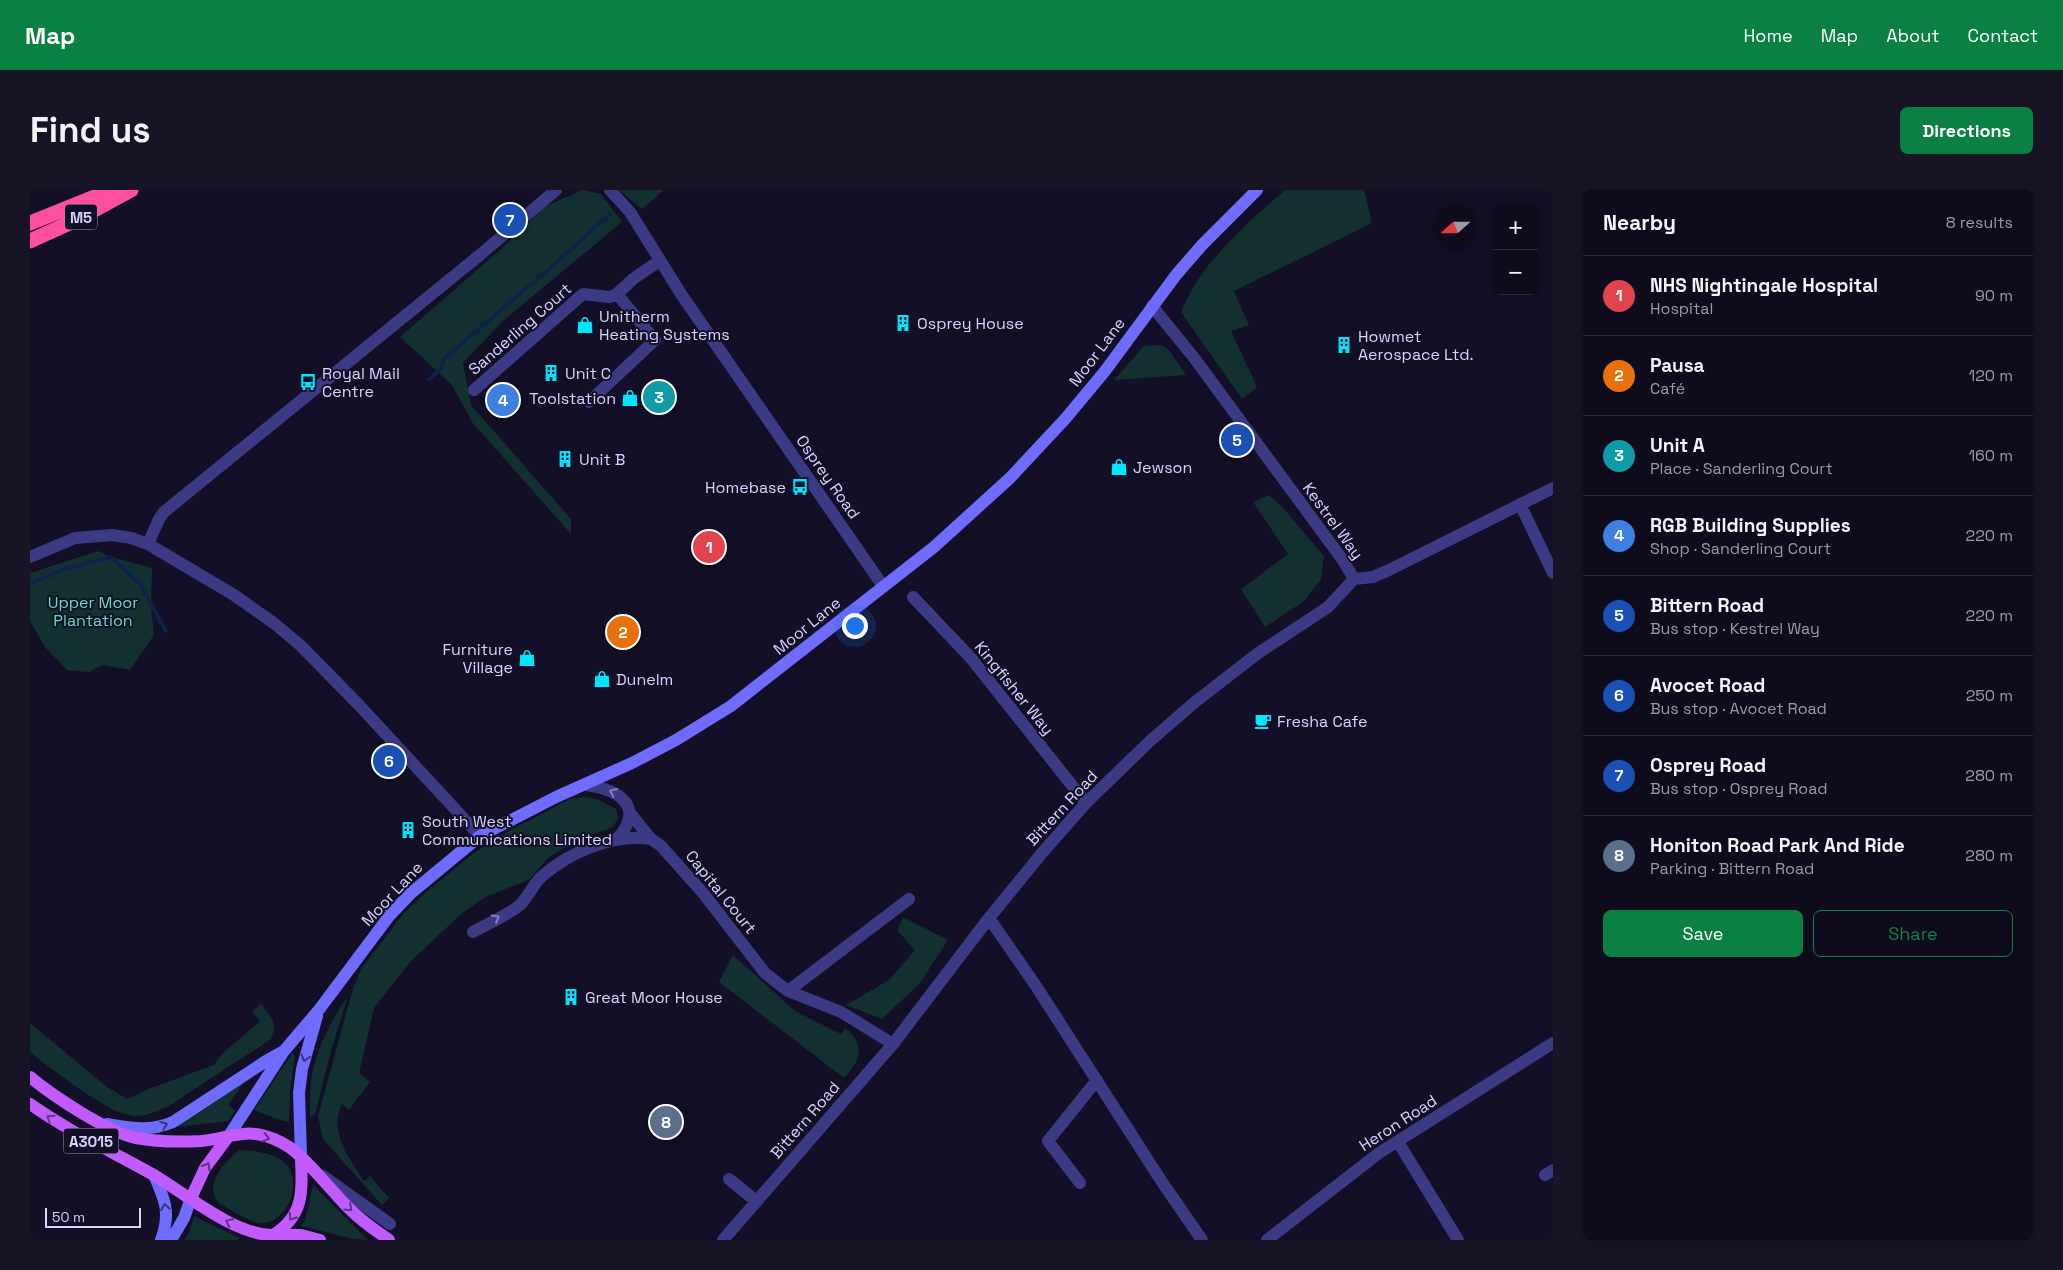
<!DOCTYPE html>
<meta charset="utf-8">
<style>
:root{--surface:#0e0b1c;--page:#171425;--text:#f1f3f6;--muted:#9b9ba3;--line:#2e2b3b;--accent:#0b8043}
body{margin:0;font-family:"Space Grotesk",sans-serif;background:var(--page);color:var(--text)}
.controls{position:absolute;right:15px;top:15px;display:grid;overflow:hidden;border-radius:8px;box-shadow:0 2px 12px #0003}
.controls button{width:45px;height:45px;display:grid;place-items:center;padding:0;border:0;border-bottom:1px solid var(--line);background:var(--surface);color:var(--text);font:25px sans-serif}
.compass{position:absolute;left:1403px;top:15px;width:45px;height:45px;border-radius:50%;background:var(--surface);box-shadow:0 2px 12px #0003;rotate:249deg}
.scale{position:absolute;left:15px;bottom:12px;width:96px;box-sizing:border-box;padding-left:5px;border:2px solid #d9d4ff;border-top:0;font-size:14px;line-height:18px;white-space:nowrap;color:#d9d4ff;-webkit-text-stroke:4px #130f26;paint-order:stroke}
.you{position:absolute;left:824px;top:435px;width:18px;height:18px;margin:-12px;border:4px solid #fff;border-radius:50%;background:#1a73e8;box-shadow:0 0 0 8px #1a73e833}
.badge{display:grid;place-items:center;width:32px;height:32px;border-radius:50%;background:var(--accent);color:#fff;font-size:16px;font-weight:700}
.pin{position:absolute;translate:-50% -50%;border:2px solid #fff;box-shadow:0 1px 5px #0006}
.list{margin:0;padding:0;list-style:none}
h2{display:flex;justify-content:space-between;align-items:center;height:65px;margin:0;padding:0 20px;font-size:21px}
h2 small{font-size:16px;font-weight:400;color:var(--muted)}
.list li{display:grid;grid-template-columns:32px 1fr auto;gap:15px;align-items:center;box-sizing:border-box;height:80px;padding:0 20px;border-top:1px solid var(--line)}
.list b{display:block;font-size:19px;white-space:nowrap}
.list p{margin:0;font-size:16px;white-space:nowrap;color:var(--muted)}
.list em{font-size:16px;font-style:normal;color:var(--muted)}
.actions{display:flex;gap:10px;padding:15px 20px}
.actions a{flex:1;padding:11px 0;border:1px solid var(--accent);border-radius:8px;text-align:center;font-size:18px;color:var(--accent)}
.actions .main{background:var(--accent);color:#fff}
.map{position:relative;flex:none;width:1523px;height:1050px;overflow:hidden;border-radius:8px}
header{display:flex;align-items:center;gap:30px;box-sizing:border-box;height:70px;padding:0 25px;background:var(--accent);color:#fff}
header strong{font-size:24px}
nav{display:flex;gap:28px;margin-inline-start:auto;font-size:18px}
.intro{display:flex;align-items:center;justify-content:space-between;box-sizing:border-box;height:120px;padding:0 30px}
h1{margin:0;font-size:35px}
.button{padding:12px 22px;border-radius:8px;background:var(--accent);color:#fff;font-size:18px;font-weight:700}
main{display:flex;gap:30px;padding:0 30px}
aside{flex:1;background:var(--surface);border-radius:8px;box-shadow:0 2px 12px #0003}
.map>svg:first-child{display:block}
.green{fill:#12302f}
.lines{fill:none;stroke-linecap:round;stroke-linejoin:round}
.stream{stroke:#0c2248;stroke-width:4}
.street{stroke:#3d3a85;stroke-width:12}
.secondary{stroke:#6f6bff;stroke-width:12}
.primary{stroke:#c25bff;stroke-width:12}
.highway{stroke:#ff4fa3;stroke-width:15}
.oneway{stroke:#837fbc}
.oneway2{stroke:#38347d}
.oneway3{stroke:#623188}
.labels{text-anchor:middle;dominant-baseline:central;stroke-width:4;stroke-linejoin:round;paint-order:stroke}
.shield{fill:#130f26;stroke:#9e99be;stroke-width:1}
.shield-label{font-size:15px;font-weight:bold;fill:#d9d4ff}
.poi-label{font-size:16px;fill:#d9d4ff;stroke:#130f26;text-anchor:start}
.street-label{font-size:16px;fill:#d9d4ff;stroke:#130f26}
.park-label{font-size:16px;fill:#5fe0c0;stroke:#130f26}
</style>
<header>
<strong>Map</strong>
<nav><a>Home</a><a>Map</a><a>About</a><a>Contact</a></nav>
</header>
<div class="intro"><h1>Find us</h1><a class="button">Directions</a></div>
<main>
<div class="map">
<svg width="1523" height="1050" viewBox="0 0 1523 1050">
<rect width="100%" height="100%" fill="#130f26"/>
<path class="green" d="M553 0 571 4 592 32 473 131 433 173 441 215 541 329V344L442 232 422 195 370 147 470 60 516 16Z
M589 0H634L612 19Z
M1255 0H1334L1342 33 1204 101 1219 135 1201 141 1227 197 1212 209 1151 122C1172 71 1214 36 1255 0Z
M1131 155 1139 160 1156 185 1084 190 1114 156Z
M1239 305 1254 319 1294 366 1291 389 1274 411 1235 437 1211 399 1258 364 1223 312Z
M68 361 81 367 122 378 121 416 124 445 100 480 72 475 59 482 37 480 15 457 0 431V383Z
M554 607 567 609 586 619 588 628 583 637 559 646 532 659 518 668 499 690 455 707 430 725 381 771 344 818 329 883 340 892 319 920 312 914C298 942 320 968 334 991L340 986 359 1008 352 1015 293 949 288 926 322 802 331 779 374 723 395 703 444 663 481 640 540 609Z
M873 727 918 750 890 793 852 829 816 815 859 790 885 760 867 740Z
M703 765 765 821 811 844 815 838C836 855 831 870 814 888L689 792Z
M318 806 301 861 285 925 280 927C280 913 280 898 282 884 287 859 303 826 318 806Z
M231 814C242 828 249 834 240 850L137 917C127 921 114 927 103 926 75 922 23 880 0 862V833L77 897 97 909 121 898 184 875 191 865 230 831 222 822Z
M263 862 265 867 260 901 259 932 250 930 224 920Z
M217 888 198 915 205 921 198 931 146 937Z
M209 960C225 961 246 962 257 975 273 995 256 1036 229 1033 219 1032 200 1019 190 1014 171 997 195 972 209 960Z
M283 995 338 1050C318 1050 292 1040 270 1036L275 1031Z
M164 1026 209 1048 207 1050H154L159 1043Z"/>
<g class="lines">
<path class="stream" d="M399 189 411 179 414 169 527 72 580 24
M0 394 32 380 81 367 110 394 136 441"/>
<path class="street" d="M580 0 600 22 651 104 853 396
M1122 116 1165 169 1312 369 1324 389
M444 200 553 104 580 107 587 104 603 89 629 71
M559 212 625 150 587 104
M1490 314 1523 383
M118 354 129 329 134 322 451 64 526 0
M0 367 45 348 82 345 101 348 118 354 204 405 245 434 270 455 328 514 450 646
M1324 389 1343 387 1359 380 1523 298
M883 407 940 467 1056 613
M555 595C589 599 617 617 586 650
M600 623 621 649 631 656 673 703 735 783 758 801 811 822 863 854
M959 728 1006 796 1132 992 1172 1050
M443 742C457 734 478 725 490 715 498 707 503 695 511 687 541 661 582 644 621 649
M758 801 879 709
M1368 952 1428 1050
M1515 985 1523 980
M293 986 360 1034
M699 989 726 1011
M1050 993 1018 951 1067 890
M693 1050 863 854 959 728 1012 663 1056 613 1120 551 1165 512 1227 464 1298 417 1324 389
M1237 1050 1349 963 1523 853"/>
<path class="secondary" d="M77 934C102 938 119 942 143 932L236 871 252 862
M198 947 254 861 288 821 360 725 381 703 450 646 526 607 602 573 646 550 701 516 904 357 980 288 1036 228 1075 181 1146 85 1172 55 1227 0
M271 966 269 903 272 879 287 826
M124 985C135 1010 141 1023 131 1050
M141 1050 154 1028 161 1008"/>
<path class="primary" d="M0 887C23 906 77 942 106 948 127 952 150 952 171 951 185 950 199 945 213 944 232 941 258 953 271 967 272 1001 275 1025 243 1045 203 1045 155 1003 122 984 81 961 38 941 0 914
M271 967C286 981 298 996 311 1010 325 1026 342 1038 359 1050
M161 1008 175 978 198 947
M243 1045H271L290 1050"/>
<path class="highway" d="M0 33 82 0
M0 51 44 31 101 0"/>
</g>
<defs><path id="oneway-chevron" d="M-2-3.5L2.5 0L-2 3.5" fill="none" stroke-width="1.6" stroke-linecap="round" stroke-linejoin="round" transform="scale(1.25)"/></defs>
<g class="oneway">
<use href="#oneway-chevron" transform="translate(583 602) rotate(-155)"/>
<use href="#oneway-chevron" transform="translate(466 728) rotate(-30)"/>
</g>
<g class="oneway2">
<use href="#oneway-chevron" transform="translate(275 868) rotate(106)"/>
<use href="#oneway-chevron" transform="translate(134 935) rotate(-22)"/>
<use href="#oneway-chevron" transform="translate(135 1017) rotate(-99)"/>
</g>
<g class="oneway3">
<use href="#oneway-chevron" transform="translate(20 928) rotate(-146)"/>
<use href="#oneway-chevron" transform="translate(236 948) rotate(17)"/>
<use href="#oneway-chevron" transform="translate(177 976) rotate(-60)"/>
<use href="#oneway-chevron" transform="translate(319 1018) rotate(43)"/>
<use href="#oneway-chevron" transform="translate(262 1027) rotate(125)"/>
<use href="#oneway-chevron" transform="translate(199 1032) rotate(-154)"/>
</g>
<defs>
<g id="building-bare" transform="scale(1.35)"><path d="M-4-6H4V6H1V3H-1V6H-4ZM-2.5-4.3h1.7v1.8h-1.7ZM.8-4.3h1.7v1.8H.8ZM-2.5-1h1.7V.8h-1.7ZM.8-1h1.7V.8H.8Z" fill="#00e5ff" stroke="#130f26" stroke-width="2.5" paint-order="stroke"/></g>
<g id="shop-bare" transform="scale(1.35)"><path d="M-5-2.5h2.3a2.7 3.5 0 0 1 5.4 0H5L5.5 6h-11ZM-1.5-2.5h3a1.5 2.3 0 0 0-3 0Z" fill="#00e5ff" stroke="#130f26" stroke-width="2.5" paint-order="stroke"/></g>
<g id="bus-bare" transform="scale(1.35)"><path d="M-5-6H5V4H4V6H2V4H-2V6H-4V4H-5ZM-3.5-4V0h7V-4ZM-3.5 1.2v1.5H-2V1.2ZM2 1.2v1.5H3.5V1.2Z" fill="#00e5ff" stroke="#130f26" stroke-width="2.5" paint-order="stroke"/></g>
<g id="cafe-bare" transform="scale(1.35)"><path d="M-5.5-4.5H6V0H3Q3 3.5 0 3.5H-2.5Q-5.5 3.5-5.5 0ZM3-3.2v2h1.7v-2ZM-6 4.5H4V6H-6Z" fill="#00e5ff" stroke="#130f26" stroke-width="2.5" paint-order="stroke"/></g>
</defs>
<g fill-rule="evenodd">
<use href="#building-bare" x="873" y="133"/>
<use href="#shop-bare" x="555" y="135"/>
<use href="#building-bare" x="1314" y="155"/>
<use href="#building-bare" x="521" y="183"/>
<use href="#bus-bare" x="278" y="192"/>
<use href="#shop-bare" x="600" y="208"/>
<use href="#building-bare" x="535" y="269"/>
<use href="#shop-bare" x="1089" y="277"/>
<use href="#bus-bare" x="770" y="297"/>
<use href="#shop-bare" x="497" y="468"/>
<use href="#shop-bare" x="572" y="489"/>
<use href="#cafe-bare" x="1233" y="531"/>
<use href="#building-bare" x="378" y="640"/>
<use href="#building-bare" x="541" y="807"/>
</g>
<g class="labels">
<g class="shield">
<rect x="35" y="14.5" width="32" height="25" rx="4"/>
<rect x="33.5" y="938.5" width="55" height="25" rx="4"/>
</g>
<g class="shield-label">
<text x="51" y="27">M5</text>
<text x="61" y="951">A3015</text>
</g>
<g class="poi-label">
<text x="569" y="126">Unitherm<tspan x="569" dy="18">Heating Systems</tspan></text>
<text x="887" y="133">Osprey House</text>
<text x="1328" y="146">Howmet<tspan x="1328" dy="18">Aerospace Ltd.</tspan></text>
<text x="292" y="183">Royal Mail<tspan x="292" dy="18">Centre</tspan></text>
<text x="535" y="183">Unit C</text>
<text x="586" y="208" text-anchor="end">Toolstation</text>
<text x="549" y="269">Unit B</text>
<text x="1103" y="277">Jewson</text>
<text x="756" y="297" text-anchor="end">Homebase</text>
<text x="483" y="459" text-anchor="end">Furniture<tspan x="483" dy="18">Village</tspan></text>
<text x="586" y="489">Dunelm</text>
<text x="1247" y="531">Fresha Cafe</text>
<text x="392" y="631">South West<tspan x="392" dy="18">Communications Limited</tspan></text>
<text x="555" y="807">Great Moor House</text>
</g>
<g class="street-label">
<text transform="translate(490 139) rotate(-41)">Sanderling Court</text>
<text transform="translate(1067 162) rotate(-53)">Moor Lane</text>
<text transform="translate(798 287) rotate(55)">Osprey Road</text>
<text transform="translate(1303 331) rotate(54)">Kestrel Way</text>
<text transform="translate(777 436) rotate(-39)">Moor Lane</text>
<text transform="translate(984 498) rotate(51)">Kingfisher Way</text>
<text transform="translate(1032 618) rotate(-47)">Bittern Road</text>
<text transform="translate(691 702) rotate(51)">Capital Court</text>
<text transform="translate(362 704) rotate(-47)">Moor Lane</text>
<text transform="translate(775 930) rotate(-49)">Bittern Road</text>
<text transform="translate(1368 933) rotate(-33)">Heron Road</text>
</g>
<g class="park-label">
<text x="63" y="412">Upper Moor<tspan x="63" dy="18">Plantation</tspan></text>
</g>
</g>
</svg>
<div class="controls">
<button>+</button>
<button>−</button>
</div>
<svg class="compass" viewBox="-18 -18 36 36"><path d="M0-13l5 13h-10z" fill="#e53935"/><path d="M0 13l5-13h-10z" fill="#9b9ba3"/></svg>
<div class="scale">50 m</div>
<div class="you"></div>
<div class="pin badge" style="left:679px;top:357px;background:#e0444e">1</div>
<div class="pin badge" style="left:593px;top:442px;background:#e8710a">2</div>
<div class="pin badge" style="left:629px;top:207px;background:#0f9aa8">3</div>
<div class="pin badge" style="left:473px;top:210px;background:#3f7fe0">4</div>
<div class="pin badge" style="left:1207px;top:250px;background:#1a4fb4">5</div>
<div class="pin badge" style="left:359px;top:571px;background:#1a4fb4">6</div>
<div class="pin badge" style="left:480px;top:30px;background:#1a4fb4">7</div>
<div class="pin badge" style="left:636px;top:932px;background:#5c6f8a">8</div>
</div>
<aside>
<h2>Nearby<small>8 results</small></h2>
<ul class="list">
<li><span class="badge" style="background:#e0444e">1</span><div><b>NHS Nightingale Hospital</b><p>Hospital</p></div><em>90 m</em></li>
<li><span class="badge" style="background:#e8710a">2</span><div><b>Pausa</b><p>Café</p></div><em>120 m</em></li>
<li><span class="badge" style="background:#0f9aa8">3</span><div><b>Unit A</b><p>Place · Sanderling Court</p></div><em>160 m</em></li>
<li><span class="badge" style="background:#3f7fe0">4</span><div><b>RGB Building Supplies</b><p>Shop · Sanderling Court</p></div><em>220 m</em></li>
<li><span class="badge" style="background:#1a4fb4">5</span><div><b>Bittern Road</b><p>Bus stop · Kestrel Way</p></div><em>220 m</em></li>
<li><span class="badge" style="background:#1a4fb4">6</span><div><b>Avocet Road</b><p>Bus stop · Avocet Road</p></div><em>250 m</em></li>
<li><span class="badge" style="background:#1a4fb4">7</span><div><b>Osprey Road</b><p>Bus stop · Osprey Road</p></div><em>280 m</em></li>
<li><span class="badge" style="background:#5c6f8a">8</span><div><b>Honiton Road Park And Ride</b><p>Parking · Bittern Road</p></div><em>280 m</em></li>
</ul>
<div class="actions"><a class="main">Save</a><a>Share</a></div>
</aside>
</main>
